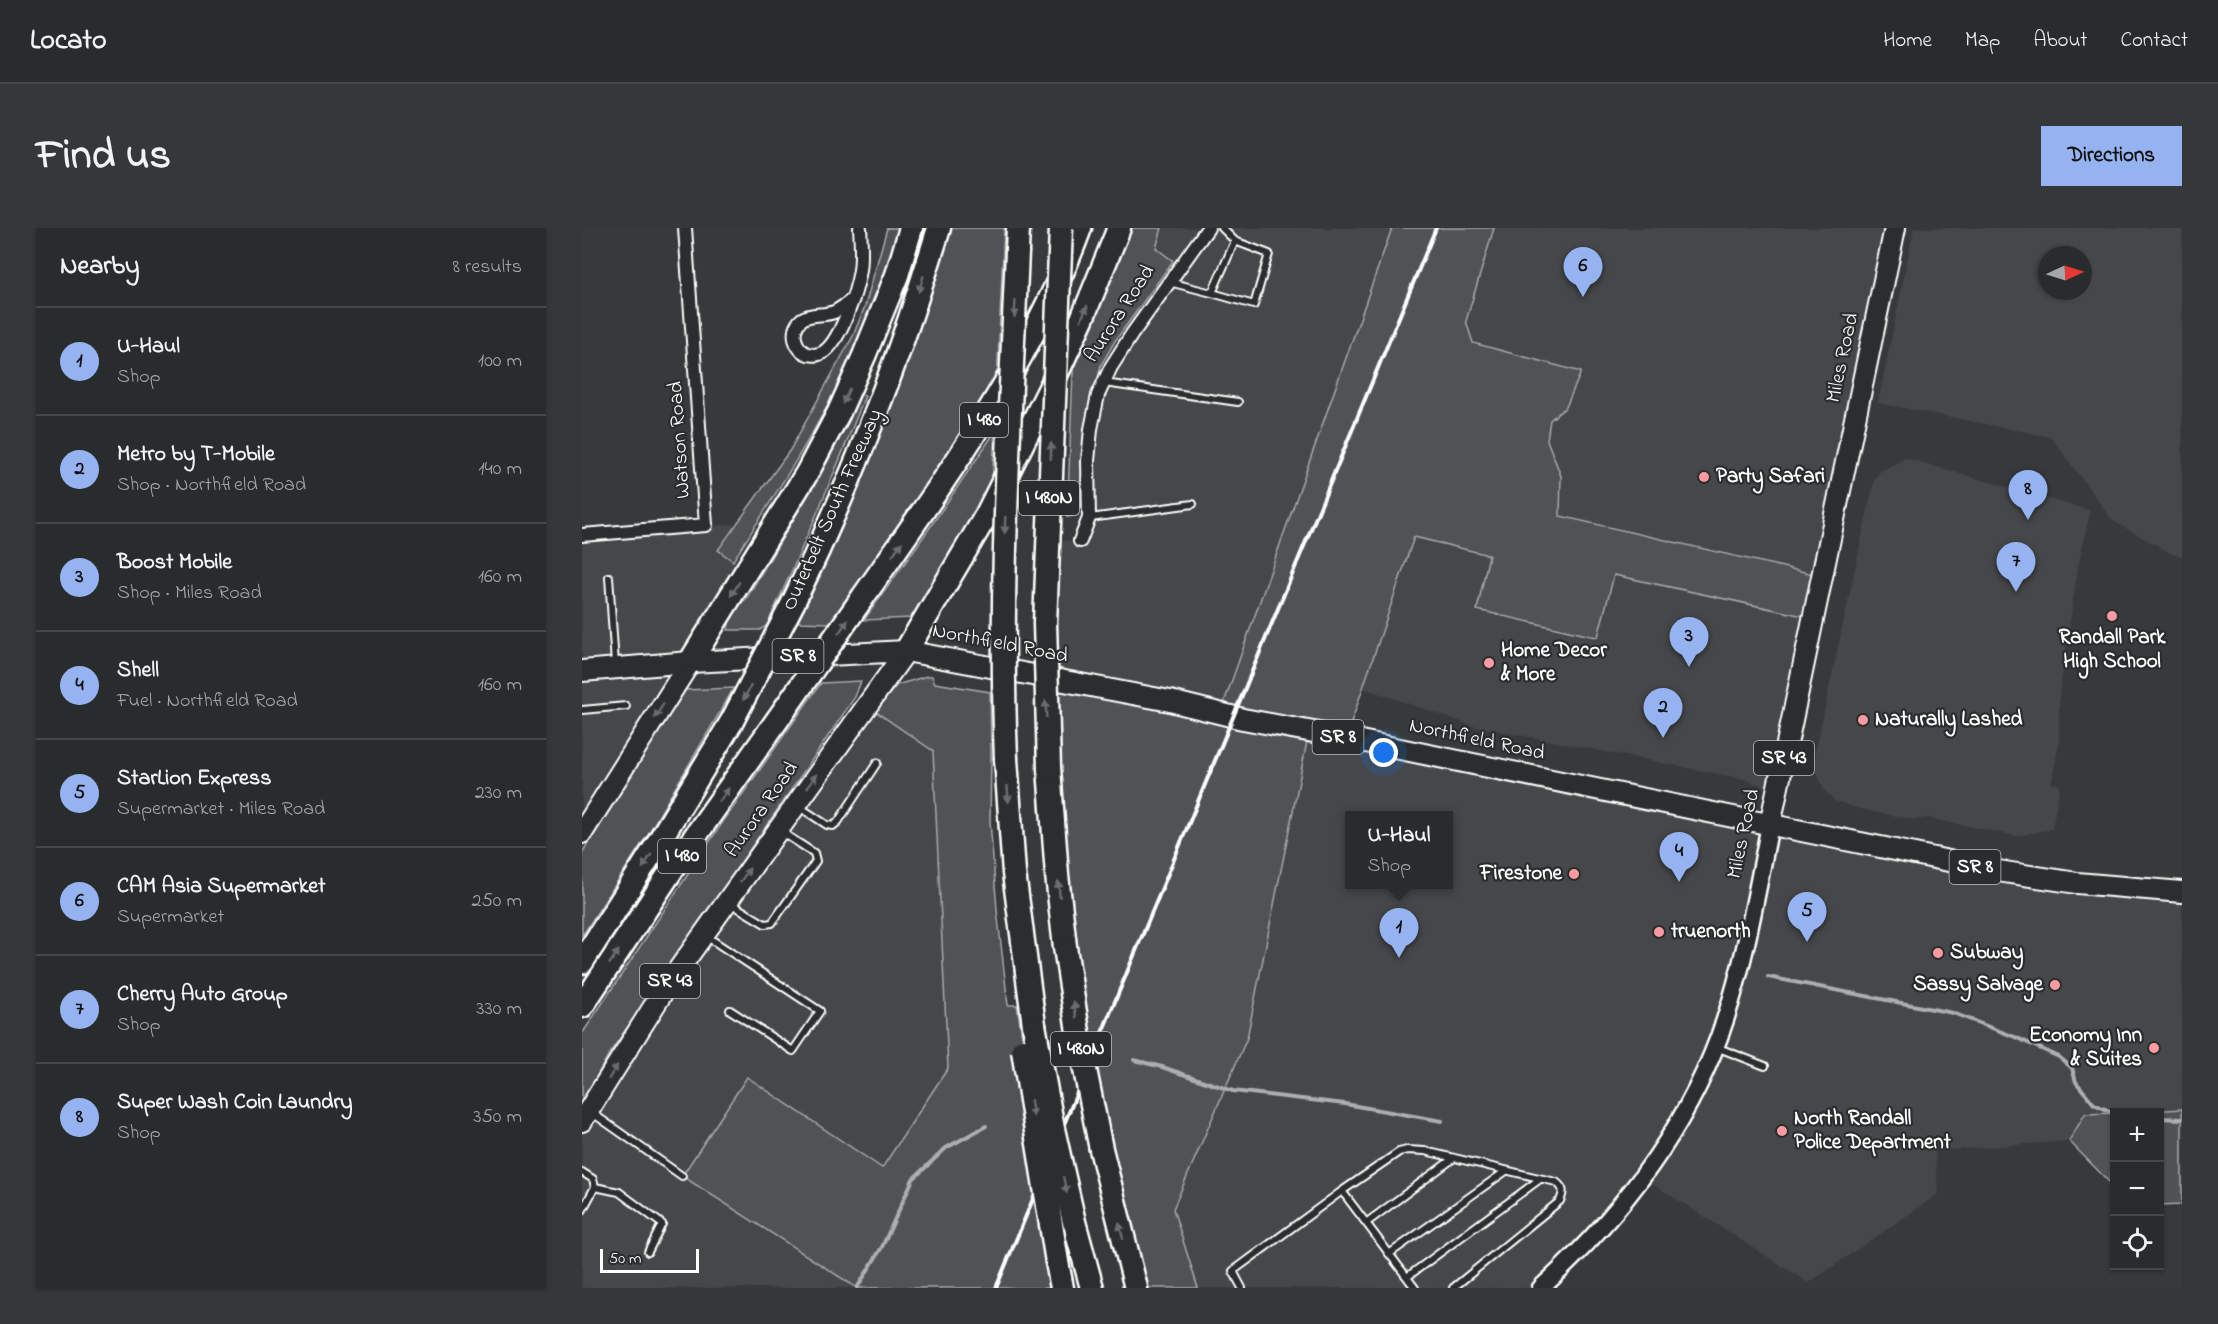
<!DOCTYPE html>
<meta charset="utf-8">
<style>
:root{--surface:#292c2c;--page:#353838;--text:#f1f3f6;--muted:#a5a7a9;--line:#454848;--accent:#95b2f1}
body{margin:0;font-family:"Indie Flower",sans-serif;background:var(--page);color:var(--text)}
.controls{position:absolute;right:18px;bottom:18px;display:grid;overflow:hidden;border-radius:0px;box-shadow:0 2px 4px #0004}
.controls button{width:54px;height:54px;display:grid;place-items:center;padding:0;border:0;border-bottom:2px solid var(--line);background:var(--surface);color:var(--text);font:30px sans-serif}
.compass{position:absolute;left:1456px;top:18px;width:54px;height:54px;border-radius:50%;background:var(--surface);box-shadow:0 2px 4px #0004;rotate:86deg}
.scale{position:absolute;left:18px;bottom:15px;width:99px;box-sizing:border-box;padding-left:6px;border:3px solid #fff;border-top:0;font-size:16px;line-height:21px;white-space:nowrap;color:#fff;-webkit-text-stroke:4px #2a2d2e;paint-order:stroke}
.you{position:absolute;left:802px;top:525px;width:21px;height:21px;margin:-15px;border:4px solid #fff;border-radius:50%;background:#1a73e8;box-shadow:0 0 0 9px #1a73e833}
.badge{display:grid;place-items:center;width:39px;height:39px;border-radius:50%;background:var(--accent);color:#111;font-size:20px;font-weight:700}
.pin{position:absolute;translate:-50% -50px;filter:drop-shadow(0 2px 3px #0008)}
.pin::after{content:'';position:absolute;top:32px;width:21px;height:18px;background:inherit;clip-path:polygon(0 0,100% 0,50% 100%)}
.popup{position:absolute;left:763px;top:583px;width:108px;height:78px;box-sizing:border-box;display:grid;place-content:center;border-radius:0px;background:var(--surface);filter:drop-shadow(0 2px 4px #0005);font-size:20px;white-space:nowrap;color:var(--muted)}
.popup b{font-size:22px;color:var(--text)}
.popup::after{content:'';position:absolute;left:50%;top:100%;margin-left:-12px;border:12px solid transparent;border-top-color:var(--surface)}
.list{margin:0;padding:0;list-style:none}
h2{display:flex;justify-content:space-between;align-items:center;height:78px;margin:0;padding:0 24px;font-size:26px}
h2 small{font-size:20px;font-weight:400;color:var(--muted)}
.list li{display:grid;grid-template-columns:39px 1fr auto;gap:18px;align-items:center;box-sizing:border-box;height:108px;padding:0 24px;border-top:2px solid var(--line)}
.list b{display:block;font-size:22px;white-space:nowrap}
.list p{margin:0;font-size:20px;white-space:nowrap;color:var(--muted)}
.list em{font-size:20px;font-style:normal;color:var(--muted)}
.icon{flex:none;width:33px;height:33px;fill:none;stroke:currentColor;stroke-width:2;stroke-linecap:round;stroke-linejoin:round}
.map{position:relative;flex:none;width:1600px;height:1060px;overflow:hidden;border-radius:0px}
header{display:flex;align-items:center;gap:36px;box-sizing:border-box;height:84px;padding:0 30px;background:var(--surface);border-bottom:2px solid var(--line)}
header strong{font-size:28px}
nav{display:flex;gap:33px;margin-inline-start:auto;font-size:21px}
.intro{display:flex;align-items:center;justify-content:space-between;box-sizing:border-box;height:144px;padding:0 36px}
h1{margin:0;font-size:42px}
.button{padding:15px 27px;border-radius:0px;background:var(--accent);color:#111;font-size:21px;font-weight:700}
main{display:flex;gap:36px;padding:0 36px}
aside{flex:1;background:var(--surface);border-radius:0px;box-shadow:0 2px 4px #0004}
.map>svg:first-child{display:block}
.built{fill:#444748;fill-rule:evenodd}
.green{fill:#505354;stroke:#a8a9aa;stroke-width:1.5}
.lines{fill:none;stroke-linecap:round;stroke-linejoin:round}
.stream{stroke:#adaeaf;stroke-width:4}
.lane-casing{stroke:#fff;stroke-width:10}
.street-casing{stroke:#fff;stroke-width:16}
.secondary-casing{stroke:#fff;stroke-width:21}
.primary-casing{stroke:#fff;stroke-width:24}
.highway-casing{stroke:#fff;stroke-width:27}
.lane{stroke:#2a2d2e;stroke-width:6}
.street{stroke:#2a2d2e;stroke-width:12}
.secondary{stroke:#2a2d2e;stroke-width:16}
.primary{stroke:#2a2d2e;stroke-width:20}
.highway{stroke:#2a2d2e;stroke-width:22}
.rail{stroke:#fff;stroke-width:4}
.highway-bridge-casing{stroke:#fff;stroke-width:27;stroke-linecap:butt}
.highway-bridge{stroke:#2a2d2e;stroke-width:22}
.oneway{fill:#6a6c6d}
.poi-dot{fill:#ff9aa2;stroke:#2a2d2e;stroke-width:2}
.labels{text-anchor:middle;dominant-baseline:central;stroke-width:4.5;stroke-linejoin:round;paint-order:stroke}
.shield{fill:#2a2d2e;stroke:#bfc0c0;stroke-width:1.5}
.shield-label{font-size:20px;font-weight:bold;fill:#fff}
.street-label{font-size:21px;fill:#fff;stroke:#2a2d2e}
.poi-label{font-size:21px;font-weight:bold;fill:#fff;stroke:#2a2d2e;text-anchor:start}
</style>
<header>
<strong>Locato</strong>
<nav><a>Home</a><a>Map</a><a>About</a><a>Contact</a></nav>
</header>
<div class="intro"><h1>Find us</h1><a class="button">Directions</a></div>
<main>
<aside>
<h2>Nearby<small>8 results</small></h2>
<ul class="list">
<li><span class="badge">1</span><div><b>U-Haul</b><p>Shop</p></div><em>100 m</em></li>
<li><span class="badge">2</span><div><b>Metro by T-Mobile</b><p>Shop · Northfield Road</p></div><em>140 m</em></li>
<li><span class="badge">3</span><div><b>Boost Mobile</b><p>Shop · Miles Road</p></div><em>160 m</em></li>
<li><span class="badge">4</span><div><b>Shell</b><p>Fuel · Northfield Road</p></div><em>160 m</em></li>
<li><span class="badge">5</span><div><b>StarLion Express</b><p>Supermarket · Miles Road</p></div><em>230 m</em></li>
<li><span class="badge">6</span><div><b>CAM Asia Supermarket</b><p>Supermarket</p></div><em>250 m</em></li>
<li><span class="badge">7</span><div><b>Cherry Auto Group</b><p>Shop</p></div><em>330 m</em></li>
<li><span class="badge">8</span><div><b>Super Wash Coin Laundry</b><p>Shop</p></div><em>350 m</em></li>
</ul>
</aside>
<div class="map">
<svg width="1600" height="1060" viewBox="0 0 1600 1060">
<rect width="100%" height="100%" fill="#373a3b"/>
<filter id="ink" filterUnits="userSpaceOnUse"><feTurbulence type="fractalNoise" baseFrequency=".0167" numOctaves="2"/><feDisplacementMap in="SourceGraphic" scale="12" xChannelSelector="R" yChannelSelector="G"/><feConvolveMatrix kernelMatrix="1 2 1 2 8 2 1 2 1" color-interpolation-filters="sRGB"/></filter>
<g filter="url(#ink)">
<path class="built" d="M580 0H810L638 486 459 449 465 312 498 313 507 290 516 167 598 39 574 20Z
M912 0H1313L1240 348 978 288 979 248 965 212 968 192 984 179 999 144 891 115 884 93Z
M1332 0H1600V328L1590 326 1531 293 1469 209 1296 175ZM1465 27H1501V63H1465Z
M1323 230 1506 282 1508 285 1496 339 1477 469V516L1469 556 1478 557 1470 601 1435 608 1345 590 1332 592 1278 581 1253 573 1241 561 1234 542 1233 525 1292 253 1297 244Z
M154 296 136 322 164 343 0 592V307Z
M832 309 908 327 895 382 1016 409 1032 347 1231 390 1195 564 1162 551 891 498 781 460Z
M285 477 351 523 366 840 300 940 166 849 100 948 275 1060H0V893Z
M727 503 1159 591 1600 664V881L1503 886 1487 913 1353 923 1356 966 1227 1055 1061 950 959 1060H616L591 981 665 810ZM768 588H866V656H768Z"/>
<path class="green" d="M305 0H319C303 47 287 96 265 140 232 207 191 270 151 333L136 322 208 222 271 108 283 78Z
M366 0H422L415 155 369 225 248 395 216 394C260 305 298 212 331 119 344 80 355 39 366 0Z
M545 0H580L574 20 591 33 533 113 519 137 503 205 496 287 485 289 492 121 521 69Z
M810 0H912L884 93 891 115 999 144 984 179 968 192 965 212 979 248 978 288 1240 348 1231 390 1032 347 1016 409 1009 408 895 382 907 327 832 309 764 510 727 504 665 810 591 981 616 1060H554L519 922 459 449 638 486Z
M278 166 283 168C253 245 220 322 185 397L178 402H146L149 383 164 371 222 274 267 193Z
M413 204 410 256 330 390 282 392 342 308Z
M345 448H350L353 455 408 464 409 528 408 593 415 682 426 777H435L480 1060H275L100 948 165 849 300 940 366 840 351 523 293 483 315 457Z
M279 453 273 469 27 826 0 875V806L134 604 239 455Z
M152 460 66 606 0 708V625L102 462Z
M1600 881V976L1578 977V884H1552Z
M1532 885V959L1487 913 1503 886Z"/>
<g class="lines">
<path class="stream" d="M1186 749 1371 785 1433 809 1477 829 1490 840 1494 854 1512 876 1532 885
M552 832 580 839 651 863 763 876 860 893
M1578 890 1600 891
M275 1060 300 1019 331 951 364 920 404 898"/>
<g class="lane-casing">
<path id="lane" d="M587 54 630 65 653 13 640 0
M630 65 672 77 687 26 653 13
M522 155 656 174
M508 290 611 276
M27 349 33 436
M0 482 44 478
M216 578 245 597 251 598 256 594 295 535
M148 675 183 696 190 695 234 633 232 625 198 603
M124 708 238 783 211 823 148 782
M1134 819 1183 838
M9 884 100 948
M0 944 11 951 13 959 0 983
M13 959 37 964 80 996 66 1024
M760 963 817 924 825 922 843 923 974 954C982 960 982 964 978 973L871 1060
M784 995 872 930
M807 1026 924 943
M825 1049 958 951
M660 1060 651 1043 760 963 833 1060"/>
</g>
<g class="street-casing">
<path id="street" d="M271 71C265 76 259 81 252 84 242 88 229 85 220 91 204 104 216 132 237 126 257 121 275 61 278 42 280 28 279 14 278 0
M0 307 124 297 103 0
M498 313 507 290 506 233 509 201 516 167 529 139 550 106 626 0"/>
</g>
<g class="secondary-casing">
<path id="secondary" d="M959 1060C1040 986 1108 898 1143 792 1164 729 1175 662 1188 597"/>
</g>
<g class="primary-casing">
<path id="primary" d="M0 443 108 434 324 423 588 473 661 491 764 510 1416 643 1495 655 1600 664
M1188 597 1313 0
M0 605 108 434
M0 893 84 759 324 423"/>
</g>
<g class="highway-casing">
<path id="highway" d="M435 23 436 0
M281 369C363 251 448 136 498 0
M211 375C270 254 318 129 357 0
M324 423 405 286 470 156 500 91 537 0
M108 434 225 245 257 184 282 128 315 47 329 0
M424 531 432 645 452 797
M467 540 475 647 483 719
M0 734 71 623 150 493
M0 778 97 631 203 481
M519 921 554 1060
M492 994 510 1060
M475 1034 480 1060"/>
</g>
<use href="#lane" class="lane"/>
<use href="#street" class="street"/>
<use href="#secondary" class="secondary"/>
<use href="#primary" class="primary"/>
<use href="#highway" class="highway"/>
<path class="rail" d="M414 1060 854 0"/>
<g class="highway-bridge-casing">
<path id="highway-bridge" d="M203 481 281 369
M150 493 211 375
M424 531C417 361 428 192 435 23
M467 540 463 395 479 0
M483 719 498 817 519 921
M452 797 471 901 492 994
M441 822 475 1034"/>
</g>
<use href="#highway-bridge" class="highway-bridge"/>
</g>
<defs><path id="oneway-solid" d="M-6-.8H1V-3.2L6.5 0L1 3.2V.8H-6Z" transform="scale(1.5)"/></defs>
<g class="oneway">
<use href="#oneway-solid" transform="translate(339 56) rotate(107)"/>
<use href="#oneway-solid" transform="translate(433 81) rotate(93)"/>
<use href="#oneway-solid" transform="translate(502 85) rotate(-67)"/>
<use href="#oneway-solid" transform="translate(264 168) rotate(114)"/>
<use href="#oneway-solid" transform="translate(469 223) rotate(-88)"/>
<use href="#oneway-solid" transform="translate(423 297) rotate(92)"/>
<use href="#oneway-solid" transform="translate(315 321) rotate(-55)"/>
<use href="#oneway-solid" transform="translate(153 361) rotate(122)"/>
<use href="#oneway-solid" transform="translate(261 399) rotate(-55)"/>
<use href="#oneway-solid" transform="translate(165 465) rotate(118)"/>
<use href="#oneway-solid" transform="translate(464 481) rotate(-92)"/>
<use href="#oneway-solid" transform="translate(77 483) rotate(122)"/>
<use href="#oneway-solid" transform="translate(230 553) rotate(-54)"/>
<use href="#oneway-solid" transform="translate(426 566) rotate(86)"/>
<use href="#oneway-solid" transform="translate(142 567) rotate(-55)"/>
<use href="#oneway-solid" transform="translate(65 633) rotate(123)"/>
<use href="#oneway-solid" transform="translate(163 647) rotate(-55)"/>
<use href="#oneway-solid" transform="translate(477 661) rotate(-96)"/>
<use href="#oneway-solid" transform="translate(32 729) rotate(-56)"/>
<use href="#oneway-solid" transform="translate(493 782) rotate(-99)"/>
<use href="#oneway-solid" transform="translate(31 844) rotate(-58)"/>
<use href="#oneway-solid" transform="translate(450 880) rotate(82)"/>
<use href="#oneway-solid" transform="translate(483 957) rotate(77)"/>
<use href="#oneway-solid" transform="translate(539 1003) rotate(-104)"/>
</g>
</g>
<g class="poi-dot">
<circle cx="1122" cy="249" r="6"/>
<circle cx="1530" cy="388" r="6"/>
<circle cx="907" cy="435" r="6"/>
<circle cx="1281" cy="492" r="6"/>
<circle cx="992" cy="646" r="6"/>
<circle cx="1077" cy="704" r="6"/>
<circle cx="1356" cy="725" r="6"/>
<circle cx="1473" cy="757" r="6"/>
<circle cx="1572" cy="820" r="6"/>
<circle cx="1200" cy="903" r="6"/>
</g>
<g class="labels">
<g class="shield">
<rect x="378" y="175" width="48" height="34" rx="4.5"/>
<rect x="437" y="253" width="60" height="34" rx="4.5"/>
<rect x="190.5" y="411" width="51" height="34" rx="4.5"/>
<rect x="730.5" y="492" width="51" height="34" rx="4.5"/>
<rect x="1172" y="513" width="60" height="34" rx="4.5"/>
<rect x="76" y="611" width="48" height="34" rx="4.5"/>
<rect x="1367.5" y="622" width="51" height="34" rx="4.5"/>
<rect x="58" y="736" width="60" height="34" rx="4.5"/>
<rect x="469" y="804" width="60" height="34" rx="4.5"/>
</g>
<g class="shield-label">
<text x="402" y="192">I 480</text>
<text x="467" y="270">I 480N</text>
<text x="216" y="428">SR 8</text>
<text x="756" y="509">SR 8</text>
<text x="1202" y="530">SR 43</text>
<text x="100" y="628">I 480</text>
<text x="1393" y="639">SR 8</text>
<text x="88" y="753">SR 43</text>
<text x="499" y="821">I 480N</text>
</g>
<g class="street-label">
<text transform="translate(538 86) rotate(-57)">Aurora Road</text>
<text transform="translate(1261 130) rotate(-78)">Miles Road</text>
<text transform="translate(98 212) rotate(-94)">Watson Road</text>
<text transform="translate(251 282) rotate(-66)">Outerbelt South Freeway</text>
<text transform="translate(418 416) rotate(11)">Northfield Road</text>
<text transform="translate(895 512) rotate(12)">Northfield Road</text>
<text transform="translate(180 582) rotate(-55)">Aurora Road</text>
<text transform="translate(1162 606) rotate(-78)">Miles Road</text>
</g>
<g class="poi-label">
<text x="1134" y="249">Party Safari</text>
<text x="1530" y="410" text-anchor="middle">Randall Park<tspan x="1530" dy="24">High School</tspan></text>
<text x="919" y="423">Home Decor<tspan x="919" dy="24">&amp; More</tspan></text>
<text x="1293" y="492">Naturally Lashed</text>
<text x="980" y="646" text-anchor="end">Firestone</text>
<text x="1089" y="704">truenorth</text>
<text x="1368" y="725">Subway</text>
<text x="1461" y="757" text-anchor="end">Sassy Salvage</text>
<text x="1560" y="808" text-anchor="end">Economy Inn<tspan x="1560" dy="24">&amp; Suites</tspan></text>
<text x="1212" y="891">North Randall<tspan x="1212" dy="24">Police Department</tspan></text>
</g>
</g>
</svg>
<div class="controls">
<button>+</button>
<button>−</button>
<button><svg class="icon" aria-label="locate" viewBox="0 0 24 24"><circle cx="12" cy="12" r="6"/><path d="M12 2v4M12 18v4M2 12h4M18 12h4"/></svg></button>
</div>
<svg class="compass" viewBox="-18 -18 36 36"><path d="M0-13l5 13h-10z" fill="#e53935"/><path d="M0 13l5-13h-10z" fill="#a5a7a9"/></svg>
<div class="scale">50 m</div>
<div class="you"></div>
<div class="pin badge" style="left:817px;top:730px">1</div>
<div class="popup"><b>U-Haul</b>Shop</div>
<div class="pin badge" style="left:1081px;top:510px">2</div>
<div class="pin badge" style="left:1107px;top:439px">3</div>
<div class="pin badge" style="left:1097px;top:654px">4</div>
<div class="pin badge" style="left:1225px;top:714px">5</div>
<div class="pin badge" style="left:1001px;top:69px">6</div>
<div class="pin badge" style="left:1434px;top:364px">7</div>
<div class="pin badge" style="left:1446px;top:292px">8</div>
</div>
</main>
